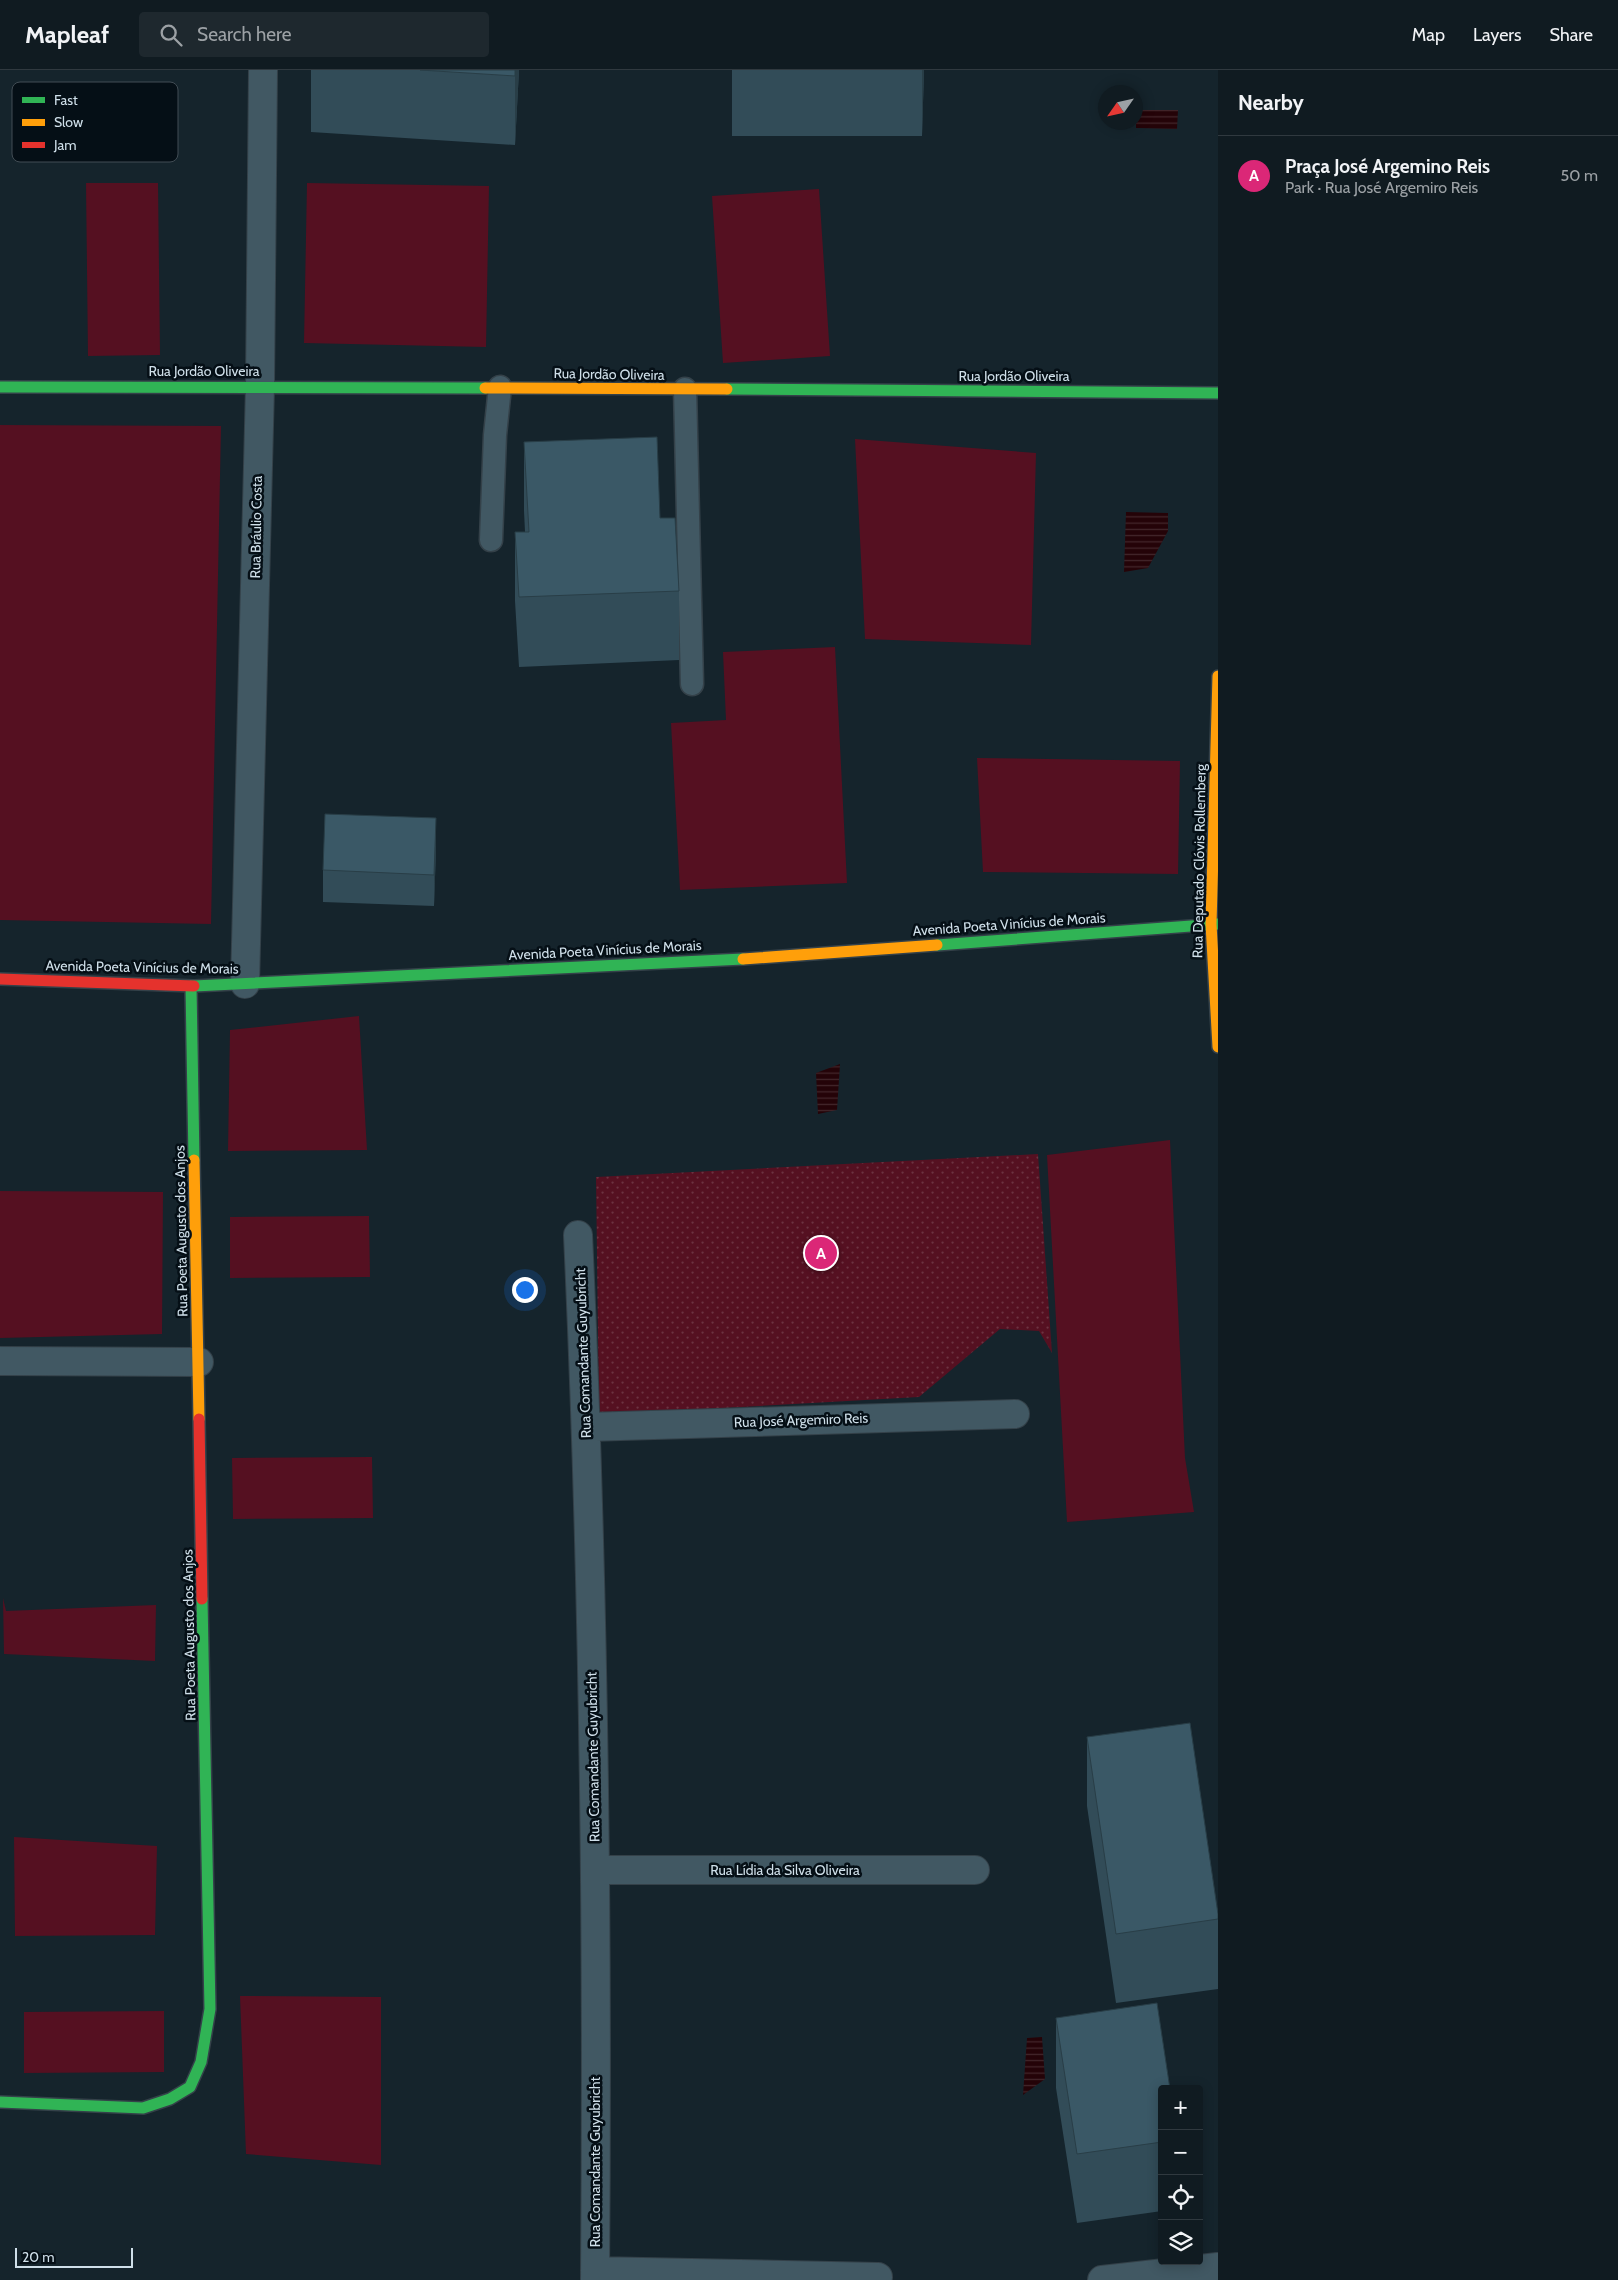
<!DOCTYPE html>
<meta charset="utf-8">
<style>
:root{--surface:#101b21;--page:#1e282e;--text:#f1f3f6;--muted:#9ca1a5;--line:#30393f;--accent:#db2777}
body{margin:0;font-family:Cabin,sans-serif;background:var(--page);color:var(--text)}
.controls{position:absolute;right:15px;bottom:15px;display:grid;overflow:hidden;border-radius:5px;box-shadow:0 2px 12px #0003}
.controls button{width:45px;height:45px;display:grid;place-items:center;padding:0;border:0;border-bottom:1px solid var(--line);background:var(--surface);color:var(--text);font:25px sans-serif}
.compass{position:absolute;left:1098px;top:15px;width:45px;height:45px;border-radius:50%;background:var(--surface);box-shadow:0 2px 12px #0003;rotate:236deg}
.scale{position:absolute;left:15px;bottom:12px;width:118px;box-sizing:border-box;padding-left:5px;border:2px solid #cfdfe9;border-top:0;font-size:14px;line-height:18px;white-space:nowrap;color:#cfdfe9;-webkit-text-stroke:4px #050f16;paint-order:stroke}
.you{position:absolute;left:524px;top:1219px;width:18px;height:18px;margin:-12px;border:4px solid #fff;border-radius:50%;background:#1a73e8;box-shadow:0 0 0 8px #1a73e833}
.badge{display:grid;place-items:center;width:32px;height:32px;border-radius:50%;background:var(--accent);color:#fff;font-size:16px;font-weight:700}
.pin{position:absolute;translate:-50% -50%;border:2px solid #fff;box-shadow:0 1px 5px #0006}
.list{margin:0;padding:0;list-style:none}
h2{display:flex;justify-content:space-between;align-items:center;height:65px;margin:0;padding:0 20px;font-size:21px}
h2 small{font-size:16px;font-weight:400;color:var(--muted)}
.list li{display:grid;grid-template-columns:32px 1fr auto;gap:15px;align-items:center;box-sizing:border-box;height:80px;padding:0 20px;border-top:1px solid var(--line)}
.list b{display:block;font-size:19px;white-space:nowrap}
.list p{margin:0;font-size:16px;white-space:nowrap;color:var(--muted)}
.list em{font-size:16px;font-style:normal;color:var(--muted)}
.icon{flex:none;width:28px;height:28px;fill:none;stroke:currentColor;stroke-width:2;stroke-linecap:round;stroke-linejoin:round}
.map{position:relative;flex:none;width:1218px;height:2210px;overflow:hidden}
header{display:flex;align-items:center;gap:30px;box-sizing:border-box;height:70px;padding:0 25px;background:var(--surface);border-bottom:1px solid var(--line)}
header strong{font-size:24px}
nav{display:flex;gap:28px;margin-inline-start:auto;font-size:18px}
.search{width:350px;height:45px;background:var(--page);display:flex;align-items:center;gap:12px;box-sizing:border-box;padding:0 18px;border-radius:5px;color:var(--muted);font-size:19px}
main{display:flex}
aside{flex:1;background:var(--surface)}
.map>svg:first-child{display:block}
.grass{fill:#551021}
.park{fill:url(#park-dots)}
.water{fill:url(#water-rules)}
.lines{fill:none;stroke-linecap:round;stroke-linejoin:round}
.lane-casing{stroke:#344149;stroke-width:25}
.street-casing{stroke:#344149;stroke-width:30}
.fast-casing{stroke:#344149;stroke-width:14}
.slow-casing{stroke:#344149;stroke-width:14}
.jam-casing{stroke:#344149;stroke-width:14}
.lane{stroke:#415863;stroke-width:22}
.street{stroke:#415863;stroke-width:28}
.fast{stroke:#30b455;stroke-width:11}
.slow{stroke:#ff9f0a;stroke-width:11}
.jam{stroke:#e5322d;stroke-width:11}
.wall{fill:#324c58}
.shaded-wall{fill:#293e47}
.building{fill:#3a5866;stroke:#293e47}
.labels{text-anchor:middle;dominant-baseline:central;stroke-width:5;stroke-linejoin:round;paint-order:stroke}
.street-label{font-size:14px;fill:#cfdfe9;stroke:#050f16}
.key{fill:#050f16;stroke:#424d55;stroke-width:1}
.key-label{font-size:14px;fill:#cfdfe9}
</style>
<header>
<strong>Mapleaf</strong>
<div class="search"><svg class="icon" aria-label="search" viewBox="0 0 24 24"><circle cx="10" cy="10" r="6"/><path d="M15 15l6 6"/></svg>Search here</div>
<nav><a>Map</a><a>Layers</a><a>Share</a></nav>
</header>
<main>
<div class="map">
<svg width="1218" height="2210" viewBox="0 0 1218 2210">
<defs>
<pattern id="park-dots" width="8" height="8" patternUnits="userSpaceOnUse" patternTransform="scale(1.25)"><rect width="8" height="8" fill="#551021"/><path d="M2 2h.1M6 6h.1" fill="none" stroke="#6c3241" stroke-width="1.8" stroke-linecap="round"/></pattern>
<pattern id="water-rules" width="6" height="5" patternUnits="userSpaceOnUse" patternTransform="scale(1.25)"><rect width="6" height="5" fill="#240308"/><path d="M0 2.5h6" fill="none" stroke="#43272c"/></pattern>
</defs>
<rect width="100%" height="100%" fill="#15242c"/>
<path class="grass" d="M86 113H158L160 285 88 286Z
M307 113 489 116 486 277 304 273Z
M819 119 830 286 723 293 712 126Z
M0 355 221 356 211 854 0 850Z
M855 369 1036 383 1031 575 865 569Z
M835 577 847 813 680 820 671 653 726 650 723 582Z
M977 688 1180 691 1178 804 983 802Z
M359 946 367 1080 228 1081 230 960Z
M1170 1070 1185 1388 1194 1442 1067 1452 1047 1085Z
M0 1121 163 1122 162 1264 0 1268Z
M369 1146 370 1207 230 1208V1147Z
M372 1387 373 1448 233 1449 232 1388Z
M3 1528 6 1541 156 1535 155 1591 4 1584Z
M14 1767 157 1776 155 1865 15 1866Z
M240 1926 381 1927V2095L246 2084Z
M164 1941V2002L24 2003V1942Z"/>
<path class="park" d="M1038 1084 1052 1283 1039 1261 1000 1259 919 1327 599 1345 596 1107Z"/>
<path class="water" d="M1136 40H1178L1177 59 1136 58Z
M1126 442 1168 443V461L1148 498 1124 502Z
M840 994 837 1040 818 1044 816 1003Z
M1042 1967 1045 2009 1023 2025 1027 1968Z"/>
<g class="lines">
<g class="lane-casing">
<path id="lane" d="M685 319 692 614
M491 470 495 365 500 317"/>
</g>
<g class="street-casing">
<path id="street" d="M245 914 260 316 263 0
M578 1165C594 1513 598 1862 595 2210
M0 1291 199 1292
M587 1357 1015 1344
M595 1800H975
M595 2201 878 2207
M1102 2210 1218 2197"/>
</g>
<g class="fast-casing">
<path id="fast" d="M0 317 485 318
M727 319 1218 323
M937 875 1218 854
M191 916 194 1090
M194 916 743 889
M0 2032 143 2038 170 2029 190 2017 201 1992 210 1939 202 1529"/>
</g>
<g class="slow-casing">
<path id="slow" d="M485 318 727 319
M1218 606 1211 854 1218 977
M743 889 937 875
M194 1090 199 1349"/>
</g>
<g class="jam-casing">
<path id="jam" d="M0 909 194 916
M199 1349 202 1529"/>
</g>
<use href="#lane" class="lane"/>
<use href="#street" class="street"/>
<use href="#fast" class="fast"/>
<use href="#slow" class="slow"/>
<use href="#jam" class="jam"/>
</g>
<path class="wall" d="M311 0H519L515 75 311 62Z
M732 0H924L922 66H732Z
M524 372 660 448 679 521V590L519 597 515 531V462H525L524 441Z
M436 779 434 836 323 832V800Z
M1087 1667 1218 1844V1919L1116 1933 1087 1736Z
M1056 1948 1162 2019V2141L1077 2153 1056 2018Z"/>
<path class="shaded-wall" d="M515 0H519L515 75Z
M922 0H924L922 66Z
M436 748V779L434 836V805Z"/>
<path class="building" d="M420 0H515V6Z
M657 367 660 448H675L679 521 519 527 515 462H529L524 372Z
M325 744 436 748 434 805 323 800Z
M1190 1653 1218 1844V1849L1116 1864 1087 1667Z
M1157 1933 1170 2019H1162V2072L1077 2084 1056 1948Z"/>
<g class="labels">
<g class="street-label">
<text x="204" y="301">Rua Jordão Oliveira</text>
<text transform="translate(609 304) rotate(1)">Rua Jordão Oliveira</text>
<text x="1014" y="306">Rua Jordão Oliveira</text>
<text transform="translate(256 457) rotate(-89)">Rua Bráulio Costa</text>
<text transform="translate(1199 791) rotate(-89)">Rua Deputado Clóvis Rollemberg</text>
<text transform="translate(1009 854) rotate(-4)">Avenida Poeta Vinícius de Morais</text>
<text transform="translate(605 880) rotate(-3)">Avenida Poeta Vinícius de Morais</text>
<text transform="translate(142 897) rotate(1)">Avenida Poeta Vinícius de Morais</text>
<text transform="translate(181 1161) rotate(-91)">Rua Poeta Augusto dos Anjos</text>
<text transform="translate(583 1283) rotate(-92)">Rua Comandante Guyubricht</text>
<text transform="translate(801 1350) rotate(-2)">Rua José Argemiro Reis</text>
<text transform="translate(189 1565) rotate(-91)">Rua Poeta Augusto dos Anjos</text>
<text transform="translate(593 1687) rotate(-91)">Rua Comandante Guyubricht</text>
<text x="785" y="1800">Rua Lídia da Silva Oliveira</text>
<text transform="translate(595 2092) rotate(-90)">Rua Comandante Guyubricht</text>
</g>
</g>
<rect x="12" y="12" width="166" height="80" rx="8" class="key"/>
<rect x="22" y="27" width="23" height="6" fill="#30b455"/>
<rect x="22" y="49" width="23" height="7" fill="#ff9f0a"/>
<rect x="22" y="72" width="23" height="6" fill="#e5322d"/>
<g class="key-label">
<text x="54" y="35">Fast</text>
<text x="54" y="57">Slow</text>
<text x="54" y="80">Jam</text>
</g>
</svg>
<div class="controls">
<button>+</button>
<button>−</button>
<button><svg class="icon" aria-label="locate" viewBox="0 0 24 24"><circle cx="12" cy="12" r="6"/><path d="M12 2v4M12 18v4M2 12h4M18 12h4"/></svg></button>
<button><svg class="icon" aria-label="layers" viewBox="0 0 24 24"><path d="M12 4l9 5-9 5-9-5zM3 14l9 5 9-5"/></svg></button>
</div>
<svg class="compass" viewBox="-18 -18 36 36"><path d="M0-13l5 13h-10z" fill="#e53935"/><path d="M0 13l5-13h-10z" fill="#9ca1a5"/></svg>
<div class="scale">20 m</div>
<div class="you"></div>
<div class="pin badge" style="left:821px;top:1183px">A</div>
</div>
<aside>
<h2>Nearby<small></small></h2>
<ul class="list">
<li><span class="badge">A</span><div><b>Praça José Argemino Reis</b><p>Park · Rua José Argemiro Reis</p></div><em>50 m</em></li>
</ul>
</aside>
</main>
